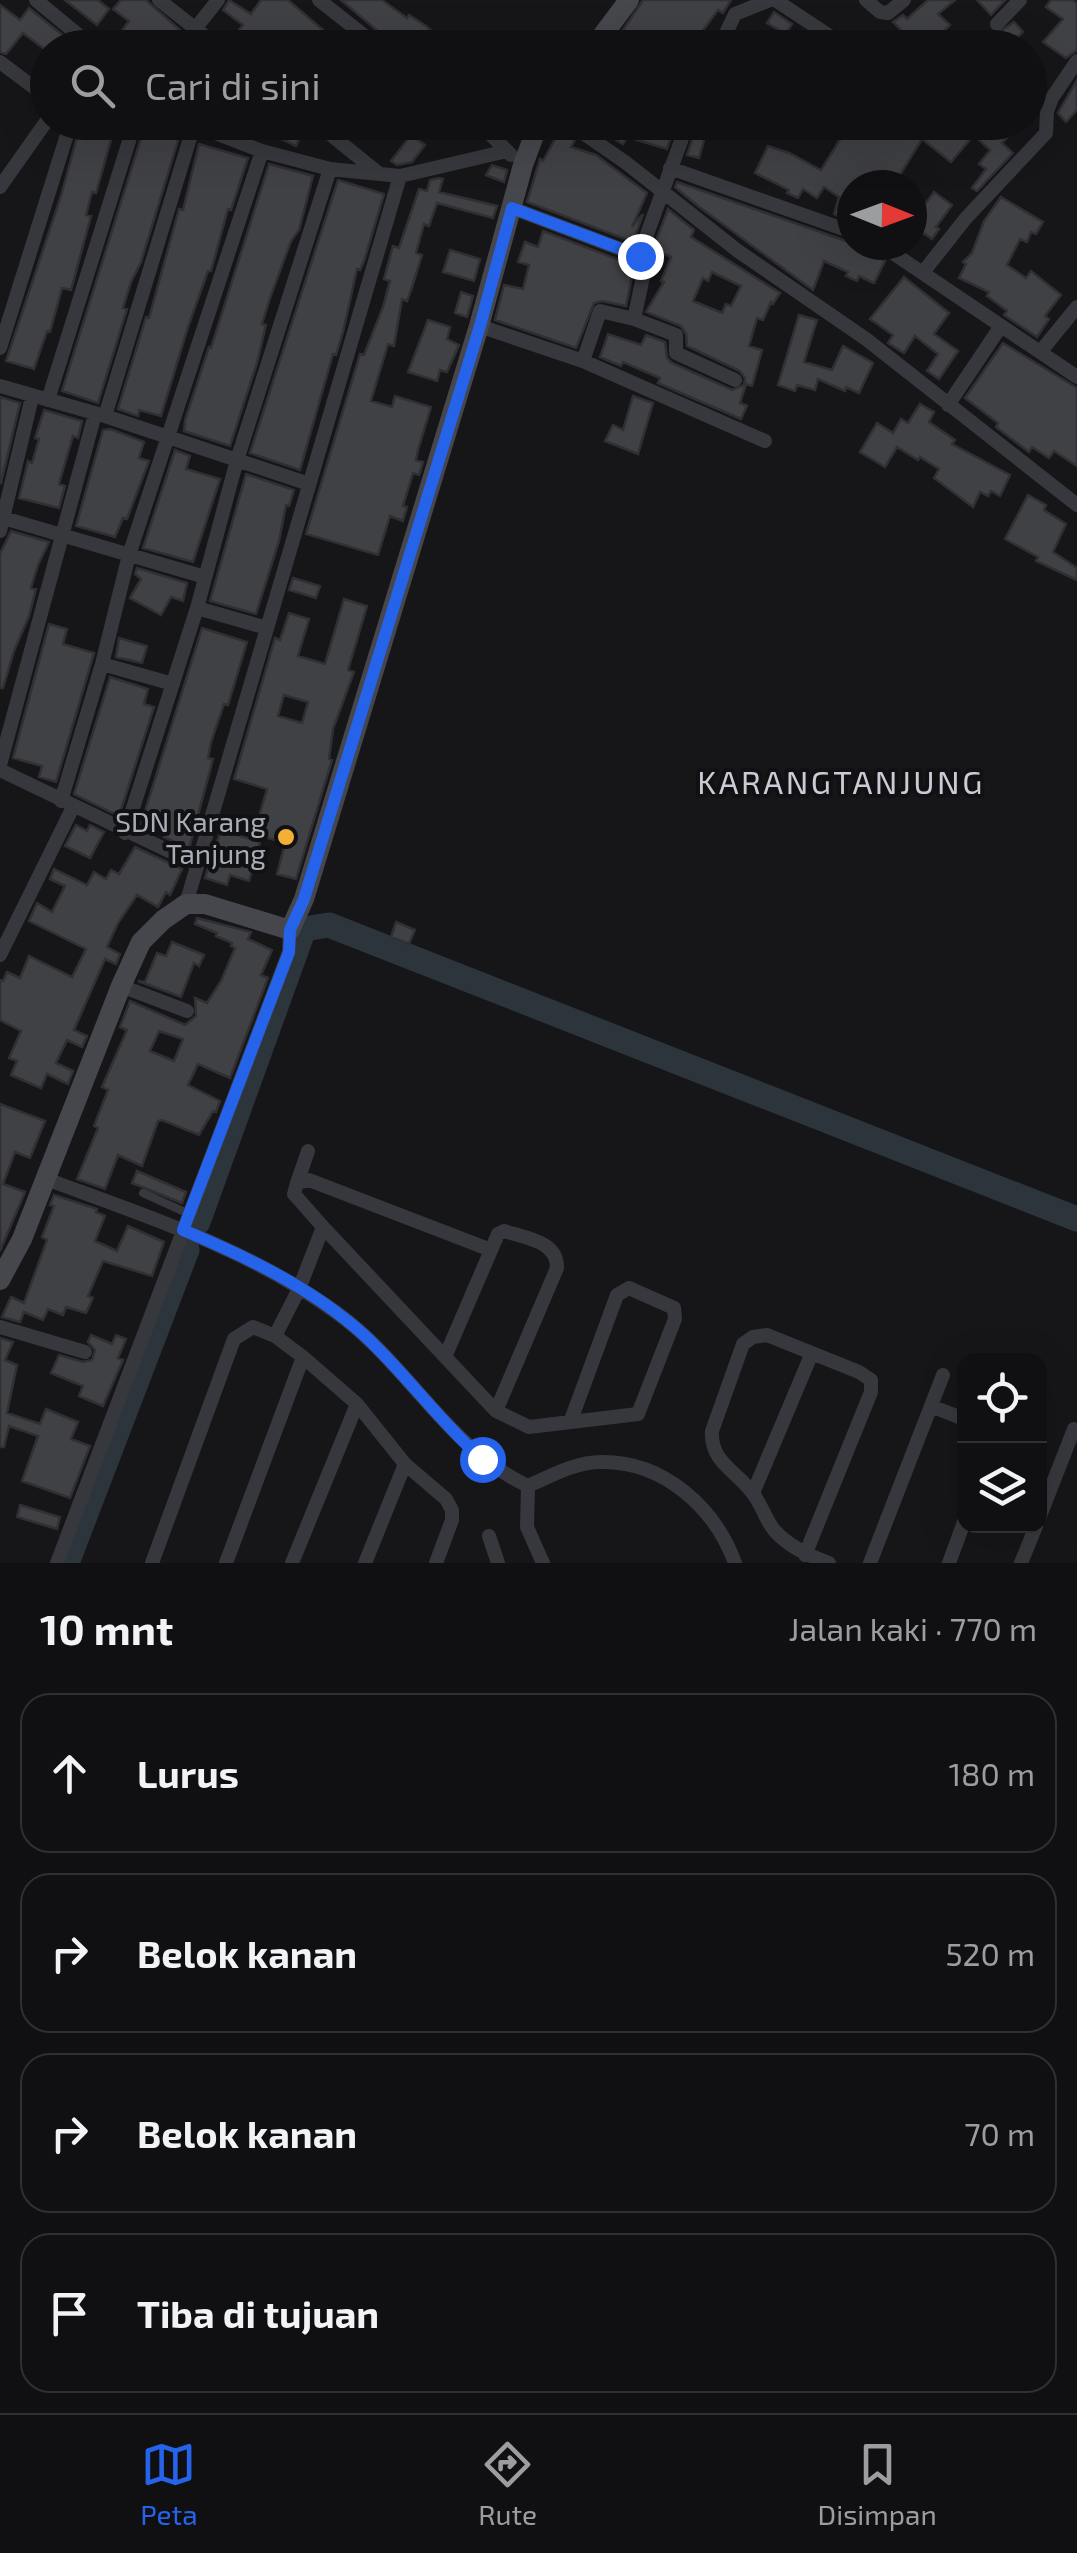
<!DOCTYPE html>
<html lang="id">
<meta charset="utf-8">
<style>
:root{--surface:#101012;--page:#1e1e20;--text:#f1f3f6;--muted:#9c9d9f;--line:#303032;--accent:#2563eb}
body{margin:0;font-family:"Exo 2",sans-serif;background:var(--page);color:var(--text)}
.controls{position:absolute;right:30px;bottom:30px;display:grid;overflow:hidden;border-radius:20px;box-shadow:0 10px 40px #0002}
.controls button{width:90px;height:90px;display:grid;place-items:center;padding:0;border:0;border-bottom:2px solid var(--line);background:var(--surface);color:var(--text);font:50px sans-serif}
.compass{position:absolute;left:837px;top:170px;width:90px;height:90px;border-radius:50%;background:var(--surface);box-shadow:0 10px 40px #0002;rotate:91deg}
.stop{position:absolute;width:30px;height:30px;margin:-22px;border:8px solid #2563eb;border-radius:50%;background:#fff}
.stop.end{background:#2563eb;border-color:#fff;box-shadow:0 2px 10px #0008}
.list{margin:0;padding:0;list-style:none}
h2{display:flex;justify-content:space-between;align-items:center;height:130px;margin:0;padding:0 40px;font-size:42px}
h2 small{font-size:32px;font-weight:400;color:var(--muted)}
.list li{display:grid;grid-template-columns:65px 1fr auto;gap:30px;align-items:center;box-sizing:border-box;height:160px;margin:0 20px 20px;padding:0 20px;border:2px solid var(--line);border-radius:30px}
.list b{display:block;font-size:38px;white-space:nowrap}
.list em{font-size:32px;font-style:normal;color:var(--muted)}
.icon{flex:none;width:55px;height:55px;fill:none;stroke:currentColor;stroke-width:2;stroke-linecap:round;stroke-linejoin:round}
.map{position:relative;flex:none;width:1077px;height:1563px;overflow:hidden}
.search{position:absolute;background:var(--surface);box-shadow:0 10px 40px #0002;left:30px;right:30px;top:30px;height:110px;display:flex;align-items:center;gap:25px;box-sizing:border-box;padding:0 35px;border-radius:55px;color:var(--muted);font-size:38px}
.sheet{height:850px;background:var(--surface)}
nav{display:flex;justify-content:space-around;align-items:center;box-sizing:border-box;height:140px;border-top:2px solid var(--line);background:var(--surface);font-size:28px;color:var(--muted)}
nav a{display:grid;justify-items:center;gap:5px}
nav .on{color:var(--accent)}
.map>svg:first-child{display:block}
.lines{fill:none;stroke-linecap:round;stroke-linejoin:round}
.river{stroke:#2c353c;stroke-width:25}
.building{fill:#404145;stroke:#303034;stroke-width:2.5;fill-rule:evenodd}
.lane{stroke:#37383d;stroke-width:8}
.street{stroke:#37383d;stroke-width:14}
.secondary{stroke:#45474d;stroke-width:20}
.route{stroke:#2563eb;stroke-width:12}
.poi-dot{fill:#f2b134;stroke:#111113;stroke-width:4}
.labels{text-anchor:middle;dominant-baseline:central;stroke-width:8;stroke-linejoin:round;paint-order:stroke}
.poi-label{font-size:28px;fill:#a8adb8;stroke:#111113;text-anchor:end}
.quarter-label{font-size:32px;letter-spacing:2.5px;fill:#c9ccd4;stroke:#111113}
</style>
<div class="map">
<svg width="1077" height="1563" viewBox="0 0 1077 1563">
<rect width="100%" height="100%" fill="#161618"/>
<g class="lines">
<path class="river" d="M198 1222 304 929 329 925 1077 1219
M67 1563 187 1250"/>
</g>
<path class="building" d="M65 0H98L109 9 97 25Z
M121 0H146L180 30 167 48H109L129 21 113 9Z
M229 0 251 14 261 0H288L344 48H246L233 37 243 25 223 10Z
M341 0H382L407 18 409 15 426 26 449 48H398Z
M643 0H731L723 13 718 10 698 37 710 43 709 48H611Z
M928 0H955L938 14 950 25 939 36 954 48H919L893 22 903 15 907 19Z
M977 0H1005L991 15Z
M1051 0H1072L1077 3V50L1066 58 1043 42 1063 19 1046 7Z
M0 5 20 20 29 8 65 37 57 48H43L23 33 6 54 0 52Z
M774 12 792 24 786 34 767 23Z
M1014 22 1023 32 1007 48H996L988 40Z
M748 31 771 48H739Z
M1077 80V110L1066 122 1058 113Z
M81 122H116L96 193 92 192 86 215 91 216 71 290 62 288 50 332 47 331 34 369 6 361 61 196Z
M146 122 181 131 141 262 131 282 123 308 127 309 98 403 62 391Z
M258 122H305V125L296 146 267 132Z
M494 122H522L511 136Z
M586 122H676L667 149 627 137 623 144Z
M698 122H709L699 158 687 155Z
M851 122H865L874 129 879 122H898L910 131 923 122H988L998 132 1007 122H1022L1002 143 1013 153 977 191 972 188 986 169 979 164 990 150 974 135 951 162 922 139 898 178 910 185H852V205L849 203 844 218 834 214 839 197 824 187 817 198 803 189 798 198 787 193 789 190 755 173 768 146 789 153 821 170Z
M560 130 575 140 571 147 596 155 647 193 632 227 643 214 633 242 527 202 540 159 543 161Z
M411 135 425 145 412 162 397 165 391 161Z
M199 144 248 158 231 210 228 209 211 271H208L188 327 161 416 139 410 138 416 118 409 146 317 149 318 179 209 183 210Z
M269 164 313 176 299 230 291 241 270 298 262 324 266 325 257 363 230 446 184 431 185 420 209 347 211 348Z
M492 165 507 170 504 182 486 175Z
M439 178 443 179 439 192 497 206 493 218 437 203 429 226 424 224 416 253 422 255 412 287 407 301 402 299 394 346 388 344 371 401 392 407 395 396 431 407 418 450 416 460 423 462 419 475 413 473 403 506 407 507 403 521 390 516 378 555 306 534 360 354 364 355 383 307 390 281 384 279 393 246 399 248 419 189 427 191 430 180Z
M338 180 384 194 364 261 360 270 357 269 343 332 336 355 333 354 300 470 250 453Z
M677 182 849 242 885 261 874 283 859 276 857 281 846 276 848 272 824 261 813 290 698 206 675 187Z
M934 192 952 205 936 227 939 229 932 239 912 225V210L918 214Z
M1001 197 1043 222 1036 234 1031 232 1027 242 1020 239 1007 265 1026 278 1031 271 1061 295 1045 316 1049 319 1037 337 1004 315 1007 311 987 296 989 292 959 278 966 264 963 262 972 253 984 221Z
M668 209 694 230 691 237 780 293 773 304 771 302 763 320 757 318 749 346 762 350 752 386 746 384 740 403 747 406 741 419 658 383 660 378 623 362 621 366 600 357 608 334 641 345 646 335 665 342 667 358 672 363 732 390 744 385 745 378 740 371 687 346 686 334 681 326 646 312 664 282 661 281 671 257 653 249ZM712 272 741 286 731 306 726 304 722 313 693 301 703 278 708 281Z
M543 231 630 264 626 274 632 276 626 306 602 301 594 303 576 348 495 320 504 285 523 289 529 265 518 262 525 242 538 247Z
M450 250 480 259 474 281 443 272Z
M904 277 949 313 934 334 958 351 939 379 927 371 938 354 915 336 904 353 888 343 893 335 870 319Z
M461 292 473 296 467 317 455 313Z
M799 315 817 320 804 362 832 370 843 346 873 363 859 393 846 387 845 391 818 379 815 390 797 385 795 391 778 385Z
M428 320 450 327 447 339 459 345 447 372 440 370 437 381 408 372Z
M1003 343 1077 388V466L1054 451 1049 458 1032 447 1029 452 996 427 998 423 965 398Z
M633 396 653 403 638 454 605 441 613 425 623 430Z
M0 397 20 403 1 483H0Z
M920 404 934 412 929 422 955 440 952 444 1010 475 1000 496 991 491 988 496 980 492 973 507 934 478 939 469 920 457 918 460 897 447 885 467 860 452 877 423 893 433 901 419 908 423Z
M44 410 82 421 78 438 73 436 59 484 65 486 59 508 19 498 28 461 32 463 39 439 35 438Z
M110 429 144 442 139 458 149 461 127 519 123 518 115 537 76 526 103 430Z
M175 450 190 456 186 469 220 479 193 562 143 548Z
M246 474 294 490 289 506 286 505 279 541 256 614 210 601Z
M1028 495 1046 505 1044 510 1066 524 1053 552 1077 568V580L1036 561 1038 557 1005 539Z
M11 531 49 542 38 565 31 588 36 589 29 616 14 651 3 688H0V554Z
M137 568 187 583 183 601 171 597 161 615 130 598 141 579 135 574Z
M293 578 320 586 316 598 289 590Z
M344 599 367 606 348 670 354 672 333 729 329 759 332 760 296 879 277 874 285 843 254 834 267 789 234 779 275 638 280 640 289 613 309 619 298 656 325 664ZM284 695 308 702 302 723 278 716Z
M49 624 67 629 63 644 94 653 56 782 39 777 42 766 13 758Z
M202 628 247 642 228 705 224 704 211 742 208 758 213 759 189 849 164 837 165 832 141 824Z
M119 638 147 646 142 663 116 657Z
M110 677 148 689 144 704 154 707 119 816 74 794Z
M76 825 87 831 90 825 104 832 90 858 65 846Z
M221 830 260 842 249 881 230 875 227 885 205 878Z
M135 847 182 869 170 895 166 892 158 907 137 895 118 923 107 947 120 954 116 964 105 959 74 1030 87 1036 82 1047 67 1040 56 1063 73 1071 68 1084 47 1074 41 1088 11 1075 17 1061 9 1058 21 1031 0 1020V980L3 981 7 972 20 978 29 956 72 977 86 949 29 921 37 903 52 912 65 886 50 879 54 869 87 885 94 872 106 879 111 870 119 874Z
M197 918 251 932 248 939 272 950 261 975 268 978 230 1078 198 1064 188 1085 220 1101 216 1112 213 1111 199 1135 162 1120 158 1121 142 1166 118 1155 105 1189 77 1179 98 1128 94 1126 108 1090 102 1087 127 1030 120 1027 130 1001 185 1025 196 1016 195 998 207 1003 221 981 235 948 231 946 232 943 216 936 217 933 195 924ZM159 1031 183 1039 174 1061 150 1051Z
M396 922 415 930 409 944 391 937Z
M172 942 204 955 199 966 194 963 181 997 138 981 145 982 157 953 166 956Z
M0 1104 45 1121 30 1158 15 1152 3 1184 25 1192 0 1251Z
M137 1171 186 1192 182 1203 132 1183Z
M54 1195 97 1209 96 1212 105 1216 95 1241 117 1251 128 1226 164 1242 152 1276 103 1261 88 1296 93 1298 86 1313 66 1307 63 1315 48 1309 43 1320 24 1312 20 1322 2 1317 11 1297 24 1303 47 1240 42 1237 54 1206 50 1205Z
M91 1335 112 1344 116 1335 126 1339 118 1358 123 1360 103 1406 79 1396 83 1386 51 1373 59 1355 83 1362 92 1360 95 1350 88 1342Z
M0 1338 13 1342 5 1360 17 1365 7 1413 40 1424 46 1409 78 1422 71 1439 90 1446 70 1498 22 1481 38 1436 9 1426 4 1447H0Z
M20 1505 60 1517 57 1529 17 1517Z"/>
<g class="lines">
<path class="lane" d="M143 1193 189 1214"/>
<path class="street" d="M36 0 94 48
M159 0 220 48
M319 0 380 48
M775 0 848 48
M866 0 880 12 888 13 904 0
M997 24 1020 0
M180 48 218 0
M719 48 735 14 770 0
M0 62 48 98
M187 122 262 151 330 169 400 176 507 151
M315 122 377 172
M478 122 511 155
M567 122 625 162 738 251 866 339 1077 505
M670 168 852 232
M0 187 48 119
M512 208 639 256
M881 245 1077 377
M924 271 966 218 1046 133 1047 111 1052 98 1077 61
M634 319 676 335V353L735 380
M479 326 583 361 765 441
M0 348 71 122
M1041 351 1077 307
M583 361 600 311 634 319 646 263 639 256 688 122
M0 386 105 416 309 484
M48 400 135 122
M948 405 1001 326
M105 416 194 125
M0 517 205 577
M0 531 32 397
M197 608 267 628
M102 664 173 684
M0 765 95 414
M0 770 198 865
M61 801 102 664 129 555 262 151
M125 833 197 608 237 460 330 169
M186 904 400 176
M0 955 73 807
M121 986 187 1011
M46 1179C146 1216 250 1249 337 1313 408 1364 447 1448 528 1486 551 1476 575 1462 601 1462 664 1461 715 1508 735 1563
M297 1183 308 1151
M323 1227 294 1194 297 1183 309 1180 491 1250
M0 1327 85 1352
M275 1336 299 1289 323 1227 496 1411 529 1427 638 1414 675 1319 674 1308 629 1288 617 1295 571 1420
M303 1357 357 1404 405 1464 446 1499 452 1510V1520L436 1563
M445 1357 498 1234 504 1231C525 1238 558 1241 557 1268L496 1411
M931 1406 964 1419
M528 1486 527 1527 543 1563
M753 1493 812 1353
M1040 1516 1074 1429
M489 1536 498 1563
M805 1555 871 1392V1380L859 1372 767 1335 753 1337 743 1344 712 1431C710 1463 738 1471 754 1495 762 1506 766 1520 774 1530 789 1547 809 1556 829 1563
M57 1563 289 952 290 930
M152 1563 234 1339 253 1327 275 1336 303 1357 226 1563
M292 1563 357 1404
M365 1563 405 1464
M870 1563 943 1375
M949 1563 964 1522
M1021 1563 1036 1526"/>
<path class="secondary" d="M593 48 629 0
M0 1280 22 1239 121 986 141 942 163 920 186 904H205L290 930 304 899 479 326 523 165 539 122"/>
</g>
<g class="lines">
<path class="route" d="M482 1459C439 1421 406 1374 364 1335 312 1288 247 1257 183 1230L289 952 290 930 304 899 480 326 512 208 640 256"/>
</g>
<circle class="poi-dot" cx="286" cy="837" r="10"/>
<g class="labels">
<g class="poi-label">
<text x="266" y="821">SDN Karang<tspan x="266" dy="32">Tanjung</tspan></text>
</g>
<g class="quarter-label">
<text x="841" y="781">KARANGTANJUNG</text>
</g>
</g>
</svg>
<div class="controls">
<button><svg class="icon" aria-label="locate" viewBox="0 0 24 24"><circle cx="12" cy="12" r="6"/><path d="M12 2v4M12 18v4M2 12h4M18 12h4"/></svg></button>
<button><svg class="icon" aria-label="layers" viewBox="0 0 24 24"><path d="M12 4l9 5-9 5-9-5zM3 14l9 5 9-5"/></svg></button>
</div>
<svg class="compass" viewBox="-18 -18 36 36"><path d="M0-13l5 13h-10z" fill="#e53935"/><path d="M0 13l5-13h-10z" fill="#9c9d9f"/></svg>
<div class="stop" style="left:482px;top:1459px"></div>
<div class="stop end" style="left:640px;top:256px"></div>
<div class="search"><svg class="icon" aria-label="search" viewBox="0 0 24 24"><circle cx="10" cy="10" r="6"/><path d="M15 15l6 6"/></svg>Cari di sini</div>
</div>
<section class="sheet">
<h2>10 mnt<small>Jalan kaki · 770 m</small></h2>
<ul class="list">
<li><svg class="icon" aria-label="ahead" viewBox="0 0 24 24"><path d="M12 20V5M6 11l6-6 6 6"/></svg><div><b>Lurus</b></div><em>180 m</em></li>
<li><svg class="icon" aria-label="right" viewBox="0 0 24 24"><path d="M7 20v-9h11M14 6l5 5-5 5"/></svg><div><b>Belok kanan</b></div><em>520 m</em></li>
<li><svg class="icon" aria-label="right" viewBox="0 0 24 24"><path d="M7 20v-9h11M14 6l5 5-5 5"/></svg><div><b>Belok kanan</b></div><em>70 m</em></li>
<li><svg class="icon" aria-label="arrive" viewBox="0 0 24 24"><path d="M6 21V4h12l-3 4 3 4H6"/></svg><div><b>Tiba di tujuan</b></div></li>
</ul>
</section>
<nav>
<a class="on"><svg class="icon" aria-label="map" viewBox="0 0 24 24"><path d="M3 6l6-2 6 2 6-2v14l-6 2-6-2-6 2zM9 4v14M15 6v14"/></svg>Peta</a>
<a><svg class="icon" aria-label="directions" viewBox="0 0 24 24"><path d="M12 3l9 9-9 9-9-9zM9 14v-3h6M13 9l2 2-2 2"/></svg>Rute</a>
<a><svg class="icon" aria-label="saved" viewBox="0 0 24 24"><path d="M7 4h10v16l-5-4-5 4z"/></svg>Disimpan</a>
</nav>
